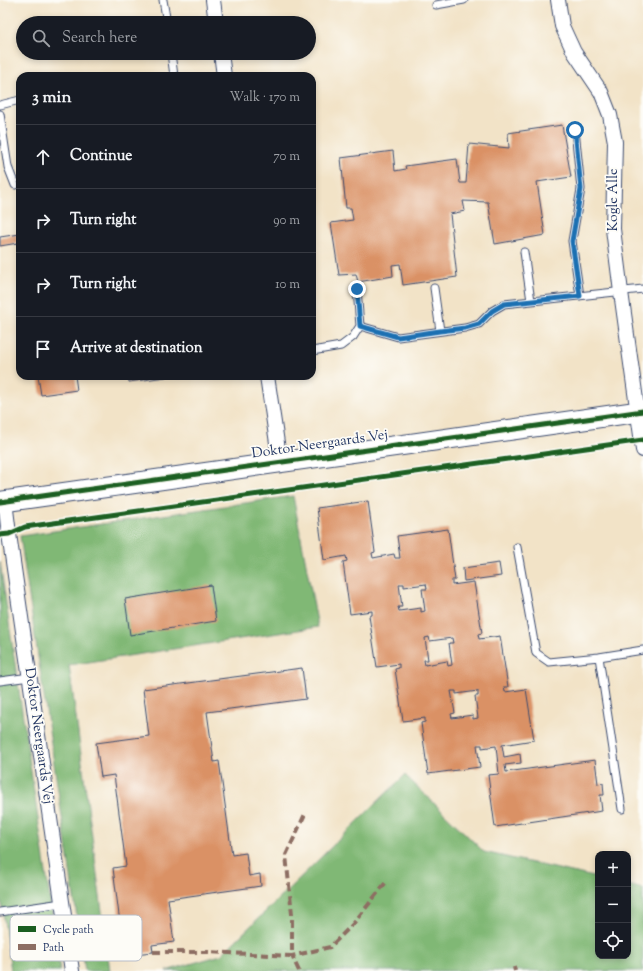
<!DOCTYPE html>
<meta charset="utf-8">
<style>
:root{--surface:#171b24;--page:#20242c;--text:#f1f3f6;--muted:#9ea1a6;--line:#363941}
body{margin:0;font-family:"Sorts Mill Goudy",serif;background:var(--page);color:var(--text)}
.controls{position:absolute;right:12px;bottom:12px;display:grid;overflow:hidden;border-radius:8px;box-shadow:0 2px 6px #0003}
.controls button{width:36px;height:36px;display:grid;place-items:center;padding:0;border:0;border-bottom:1px solid var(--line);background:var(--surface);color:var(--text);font:20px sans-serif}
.stop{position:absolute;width:12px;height:12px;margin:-9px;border:3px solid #1f6fb2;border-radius:50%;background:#fff}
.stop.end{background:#1f6fb2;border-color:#fff;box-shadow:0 1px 4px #0008}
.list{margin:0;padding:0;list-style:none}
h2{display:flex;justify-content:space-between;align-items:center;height:52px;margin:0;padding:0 16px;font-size:17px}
h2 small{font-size:13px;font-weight:400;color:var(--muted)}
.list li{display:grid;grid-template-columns:26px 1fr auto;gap:12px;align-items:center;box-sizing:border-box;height:64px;padding:0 16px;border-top:1px solid var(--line)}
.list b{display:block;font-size:15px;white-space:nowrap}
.list em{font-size:13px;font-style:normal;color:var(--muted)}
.icon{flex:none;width:22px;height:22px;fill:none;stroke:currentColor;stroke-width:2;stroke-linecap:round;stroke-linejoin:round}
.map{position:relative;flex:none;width:643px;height:971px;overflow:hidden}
.search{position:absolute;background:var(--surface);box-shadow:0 2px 6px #0003;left:16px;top:16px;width:300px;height:44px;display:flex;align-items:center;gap:10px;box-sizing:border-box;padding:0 14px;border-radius:22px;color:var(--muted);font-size:15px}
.panel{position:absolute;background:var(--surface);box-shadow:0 2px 6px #0003;left:16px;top:72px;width:300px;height:308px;border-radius:12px}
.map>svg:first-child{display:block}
.forest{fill:#80b874;stroke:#4e7469}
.building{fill:#da9165;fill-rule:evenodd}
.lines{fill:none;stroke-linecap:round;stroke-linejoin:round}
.lane-casing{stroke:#3b4a6e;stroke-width:9}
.street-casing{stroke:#3b4a6e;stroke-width:16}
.secondary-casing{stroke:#3b4a6e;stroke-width:22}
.lane{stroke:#fff;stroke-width:7}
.street{stroke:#fff;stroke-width:14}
.secondary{stroke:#fff;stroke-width:20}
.quiet{stroke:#8d6e63;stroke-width:4;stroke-dasharray:8 4;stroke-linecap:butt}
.cycleway-casing{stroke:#fdfcf7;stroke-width:8}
.cycleway{stroke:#1b5e20;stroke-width:5}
.route{stroke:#1f6fb2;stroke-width:5}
.labels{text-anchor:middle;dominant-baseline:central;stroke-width:3.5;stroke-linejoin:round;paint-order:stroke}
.street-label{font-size:14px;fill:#1b2f5e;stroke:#fdfcf7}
.key{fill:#fdfcf7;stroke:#b9bec9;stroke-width:1}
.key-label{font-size:11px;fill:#1b2f5e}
</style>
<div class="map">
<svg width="643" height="971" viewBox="0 0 643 971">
<rect width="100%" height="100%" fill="#fdfcf7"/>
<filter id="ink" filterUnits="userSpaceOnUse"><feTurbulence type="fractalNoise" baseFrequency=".025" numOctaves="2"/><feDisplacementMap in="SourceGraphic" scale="8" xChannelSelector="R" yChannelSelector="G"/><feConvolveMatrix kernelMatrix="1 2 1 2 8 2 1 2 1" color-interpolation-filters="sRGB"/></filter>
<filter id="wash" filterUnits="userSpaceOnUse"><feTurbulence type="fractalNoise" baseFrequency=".012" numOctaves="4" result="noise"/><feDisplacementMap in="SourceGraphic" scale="16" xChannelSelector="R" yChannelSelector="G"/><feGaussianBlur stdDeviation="0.9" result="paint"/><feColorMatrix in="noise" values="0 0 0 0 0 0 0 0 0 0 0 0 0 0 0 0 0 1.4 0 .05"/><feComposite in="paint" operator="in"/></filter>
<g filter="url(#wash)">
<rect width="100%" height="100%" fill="#f2e3c7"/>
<path class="forest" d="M293 496 318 627 69 665 110 971H85L20 536Z
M0 562 53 920 60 971H11L0 890Z
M405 775 484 852 598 878V956H628V885L643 889V971H166L221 955Z"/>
<g id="blocks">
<path class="building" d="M562 125 571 177 537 182 545 235 495 244 488 202 463 201 465 211 450 214 457 277 403 285 400 264 392 265 393 276 358 282 356 274 339 275 331 223 353 220 351 208H346L341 158 393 151 395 171 406 169 405 166 457 159 460 183H466L469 144 509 148 508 133Z
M20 234V252H19L18 243 0 246V237Z
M38 376H75L77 390 41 395Z
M128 376H166V377L129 382Z
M368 501 375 552 372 553 373 558 394 554 395 558H400L397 536 448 529 455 580H452V585L474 582 482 633 478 634 479 639 500 636 508 687H504L505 692 526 689 534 740 502 745 504 757 520 754 521 763 505 765 506 772 595 760 598 784 603 783 604 795H600L602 811 495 827 488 775 499 774 496 746 482 748V745H477L480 767 428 774 421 723 425 722V718L403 721 395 669 399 668V664L377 667 369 616 372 615V611L350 614 343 562 347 561 346 556 324 560 317 508ZM399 584H404V587L426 584 427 589H422L425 611 421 612V608L399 611 398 607H402ZM429 637 430 641 452 638 453 643H449L452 665 448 666 447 661 425 665 424 660H428L425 638ZM451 691H456V694L478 691V696H475L478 718 473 719V715L452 718 451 714 455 713Z
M499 563 501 576 464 581 463 568Z
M211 585 216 621 130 635 125 599Z
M302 668 306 699 207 712 214 762 219 761 232 855 246 853 249 876 260 874 261 886 168 899 174 942 152 945 153 952 134 954 130 922 120 923 113 868 126 866 114 775 101 777 96 743 149 736 143 689Z"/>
</g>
</g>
<g filter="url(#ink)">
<use href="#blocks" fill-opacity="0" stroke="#3b4a6e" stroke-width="1"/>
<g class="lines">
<g class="lane-casing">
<path id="lane" d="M163 0 167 23
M436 5 464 0
M171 53 174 76
M0 105 20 100
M0 114 8 167 15 185
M575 130 581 189 572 241 580 296
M524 252 531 301
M434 288 440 331
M360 326 398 337 465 328 479 324 492 311 504 304 643 289
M312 351 341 346 353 337 360 326 357 289
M517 547 536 653 549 662 599 657 643 650
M599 657 622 809
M0 681 30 677
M0 912 62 903"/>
</g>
<g class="street-casing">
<path id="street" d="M213 0 216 23
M558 0 562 26 574 52 601 92 610 115 615 142 613 229 621 292 643 450
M221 53 224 76
M267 376 280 463
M5 501 9 534 72 971"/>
</g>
<g class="secondary-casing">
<path id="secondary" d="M0 502 643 411"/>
</g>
<use href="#lane" class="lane"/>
<use href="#street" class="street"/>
<use href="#secondary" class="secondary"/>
<path class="quiet" d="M153 952H207L292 956V914L286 855 306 812
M514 967 515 971
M299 971 292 956 330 947 353 924 387 881"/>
<g class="cycleway-casing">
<path id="cycleway" d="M0 502 643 411
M0 535 9 534 25 527 643 440"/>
</g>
<use href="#cycleway" class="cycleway"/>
</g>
</g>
<g class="lines" filter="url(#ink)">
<path class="route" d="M357 289 360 326 398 337 440 331 465 328 479 324 492 311 504 304 580 296 572 241 581 189 575 130"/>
</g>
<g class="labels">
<g class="street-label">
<text transform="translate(614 200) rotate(-90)">Kogle Alle</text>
<text transform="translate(320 445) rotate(-8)">Doktor Neergaards Vej</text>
<text transform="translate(38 736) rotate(82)">Doktor Neergaards Vej</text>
</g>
</g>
<rect x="10" y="915" width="132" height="46" rx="6" class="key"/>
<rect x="18" y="926" width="18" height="6" fill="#1b5e20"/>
<rect x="18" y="944" width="18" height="6" fill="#8d6e63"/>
<g class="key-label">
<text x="43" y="933">Cycle path</text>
<text x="43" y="951">Path</text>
</g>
</svg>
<div class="controls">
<button>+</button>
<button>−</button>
<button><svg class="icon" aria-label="locate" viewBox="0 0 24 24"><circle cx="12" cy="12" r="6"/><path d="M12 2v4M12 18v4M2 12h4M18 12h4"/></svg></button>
</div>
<div class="stop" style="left:575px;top:130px"></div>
<div class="stop end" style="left:357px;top:289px"></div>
<div class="search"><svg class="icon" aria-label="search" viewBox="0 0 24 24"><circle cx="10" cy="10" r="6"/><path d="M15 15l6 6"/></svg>Search here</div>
<section class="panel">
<h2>3 min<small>Walk · 170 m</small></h2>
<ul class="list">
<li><svg class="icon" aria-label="ahead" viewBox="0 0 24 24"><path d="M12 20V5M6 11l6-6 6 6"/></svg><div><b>Continue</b></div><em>70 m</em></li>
<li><svg class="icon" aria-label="right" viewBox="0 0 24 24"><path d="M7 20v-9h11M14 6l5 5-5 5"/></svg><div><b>Turn right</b></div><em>90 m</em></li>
<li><svg class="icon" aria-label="right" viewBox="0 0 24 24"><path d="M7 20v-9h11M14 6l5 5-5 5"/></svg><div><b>Turn right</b></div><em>10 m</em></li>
<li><svg class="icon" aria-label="arrive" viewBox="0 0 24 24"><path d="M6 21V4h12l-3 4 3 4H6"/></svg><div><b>Arrive at destination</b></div></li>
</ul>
</section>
</div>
